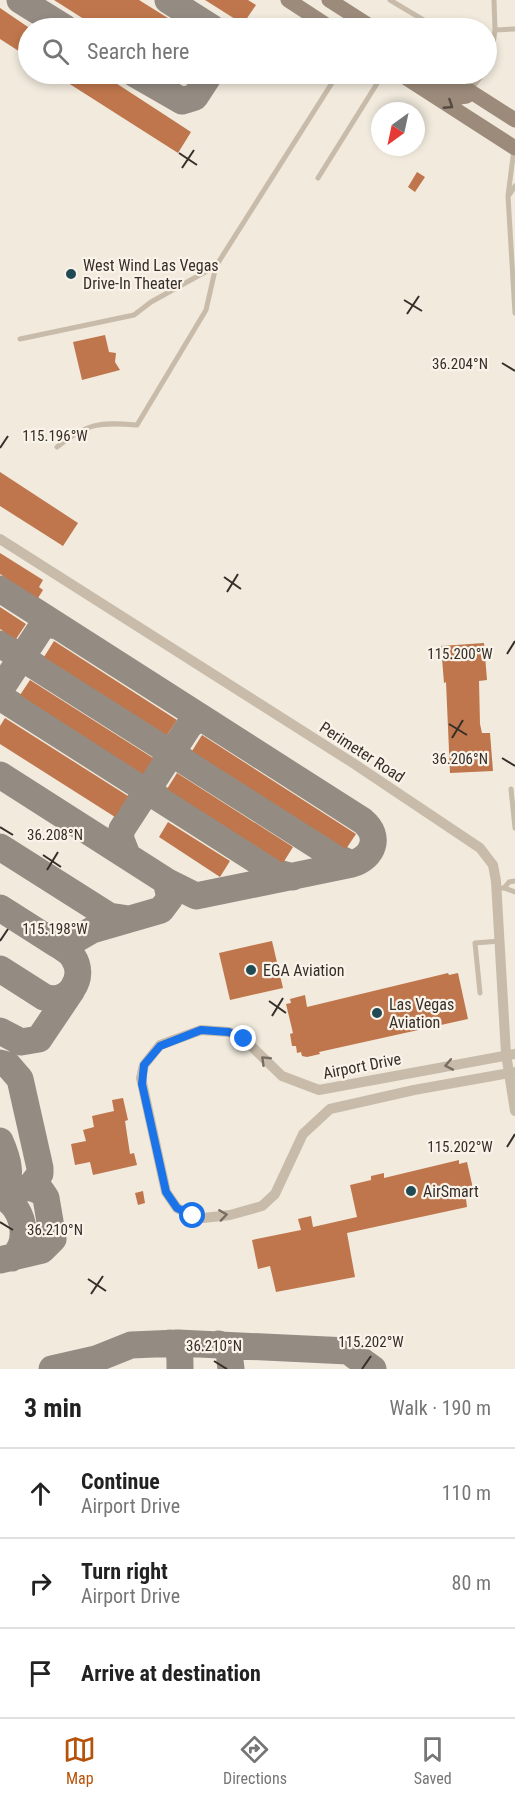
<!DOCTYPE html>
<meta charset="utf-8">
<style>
:root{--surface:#fff;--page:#f6f6f6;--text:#222;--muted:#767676;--line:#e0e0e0;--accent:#b45309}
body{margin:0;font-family:"Roboto Condensed",sans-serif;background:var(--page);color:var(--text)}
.compass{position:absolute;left:371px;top:102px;width:54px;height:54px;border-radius:50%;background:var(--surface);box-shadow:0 3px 9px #0003;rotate:213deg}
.stop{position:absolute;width:18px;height:18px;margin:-14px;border:4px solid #1a73e8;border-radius:50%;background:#fff}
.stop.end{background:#1a73e8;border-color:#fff;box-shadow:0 2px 6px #0008}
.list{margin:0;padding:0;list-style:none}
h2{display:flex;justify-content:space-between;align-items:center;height:78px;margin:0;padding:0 24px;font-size:26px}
h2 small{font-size:20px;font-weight:400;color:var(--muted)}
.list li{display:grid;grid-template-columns:39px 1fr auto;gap:18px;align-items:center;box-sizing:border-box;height:90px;padding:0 24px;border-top:2px solid var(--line)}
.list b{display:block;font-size:22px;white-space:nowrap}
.list p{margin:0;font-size:20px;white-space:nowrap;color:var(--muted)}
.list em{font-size:20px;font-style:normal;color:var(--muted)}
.icon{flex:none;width:33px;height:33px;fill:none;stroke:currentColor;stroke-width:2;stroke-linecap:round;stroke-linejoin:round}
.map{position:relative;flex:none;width:515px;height:1369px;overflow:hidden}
.search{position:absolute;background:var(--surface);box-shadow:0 3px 9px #0003;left:18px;right:18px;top:18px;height:66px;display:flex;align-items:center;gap:15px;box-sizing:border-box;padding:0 21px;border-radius:33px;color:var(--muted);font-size:22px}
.sheet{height:348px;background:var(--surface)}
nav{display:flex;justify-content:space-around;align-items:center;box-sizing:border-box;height:84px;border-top:2px solid var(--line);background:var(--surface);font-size:16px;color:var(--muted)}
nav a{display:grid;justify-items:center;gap:3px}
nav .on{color:var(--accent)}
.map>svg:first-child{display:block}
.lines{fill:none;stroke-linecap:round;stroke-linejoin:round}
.taxiway{stroke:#948c83;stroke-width:27}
.building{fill:#bf764c}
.service{stroke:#c8bba9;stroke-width:5}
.minor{stroke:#c8bba9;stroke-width:10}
.secondary{stroke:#9c8b7b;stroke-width:15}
.oneway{stroke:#554a42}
.oneway2{stroke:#786d63}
.route{stroke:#1a73e8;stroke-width:8}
.ticks{fill:none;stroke:#362e29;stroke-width:2}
.poi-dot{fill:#204b55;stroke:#f9f3e9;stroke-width:2}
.labels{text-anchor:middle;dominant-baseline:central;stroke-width:4.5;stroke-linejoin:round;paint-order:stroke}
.poi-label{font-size:16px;fill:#362e29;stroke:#f9f3e9;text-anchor:start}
.street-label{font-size:16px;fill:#362e29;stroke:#f9f3e9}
.ticks-label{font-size:15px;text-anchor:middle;fill:#362e29;stroke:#f9f3e9;stroke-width:4.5;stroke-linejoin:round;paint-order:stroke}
</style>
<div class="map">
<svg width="515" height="1369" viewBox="0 0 515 1369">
<rect width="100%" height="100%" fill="#f1eadd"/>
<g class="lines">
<path class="taxiway" d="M20 0 65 28
M168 0 212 28
M135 74 182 101 195 97 210 74
M0 589 363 821C381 836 374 857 352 864L196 896 166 881 0 775
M0 644 332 855 352 864
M0 690 41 628 47 624 57 626
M0 697 275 872 293 877
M0 847 109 916 129 919
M127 855 120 837 122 829 189 726 196 720H205
M0 908 55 943 66 945 92 930 161 910 170 898 166 881
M0 969 44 997C68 1006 87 978 73 957 69 951 61 947 55 943
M0 1031 21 1042 39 1039 72 990
M0 1063 8 1065 20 1079 40 1168V1174L30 1187 8 1192 0 1188
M0 1141C7 1157 15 1179 0 1192
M0 1196C23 1204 32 1241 12 1258
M0 1260 42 1250 53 1239 46 1198 42 1192 30 1187
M170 1343C181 1347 180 1358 180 1369
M219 1344 229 1352 231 1369
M52 1369 96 1359 131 1345 178 1343 348 1351 373 1369"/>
</g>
<path class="building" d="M54 0H139L184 28H98Z
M205 0H248L256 5 243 24Z
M0 8 28 27V57L0 39Z
M54 74H102L191 132 178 153Z
M417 172 425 177 415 192 408 187Z
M105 335 109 352 116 353 115 362 120 370 82 380 73 342Z
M0 472 78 523 63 546 0 506Z
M0 553 43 580 39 587 43 590 38 598 0 574Z
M0 607 26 624 16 639 0 629Z
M54 641 177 720 167 735 44 657Z
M484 643 487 680 479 681 480 724 482 733H490L493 771 450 773 446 682 444 683 441 646Z
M30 680 153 758 143 774 20 695Z
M5 718 128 796 115 817 0 744V726Z
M202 735 356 834 346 849 192 751Z
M177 773 293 847 283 863 167 789Z
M168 822 230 861 220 877 159 837Z
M272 941 283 988 230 1000 219 953Z
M448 973 449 975 458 973 468 1019 319 1052 320 1054 307 1057 302 1056 301 1052 297 1053 296 1046H292L290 1034 293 1033 286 1004 291 1003 290 999 305 995 307 1007Z
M123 1098 128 1120 125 1121 130 1154 134 1153 137 1165 93 1175 90 1162 75 1165 71 1144 86 1141 83 1130 94 1127 92 1116 114 1111 112 1100Z
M459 1160V1164L467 1162 472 1184V1197L466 1199 467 1207 347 1233 355 1277 276 1292 270 1266 258 1269 252 1240 301 1230 298 1219 311 1216 313 1227 357 1217 350 1185 371 1180V1176L384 1173V1178Z
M143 1191 145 1203 138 1205 135 1193Z"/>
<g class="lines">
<path class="service" d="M390 0 437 28
M494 0 495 30
M486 62 490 65 486 69
M490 65 495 30 515 29
M471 89 483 74
M514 149 508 196 515 313
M318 178 383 74
M509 195 515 186
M20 339 134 315 151 302 216 266 337 75
M57 447C88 423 98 422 137 425L206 310 216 266
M511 789 515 828
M497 888H504L515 892
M504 888 509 882 515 881
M480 993 475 943 500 941"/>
<path class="minor" d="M0 539 356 765 480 848 493 865 496 881 506 1054 515 1111
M515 1054 319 1090 282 1076 244 1039 229 1032 201 1030 160 1045 144 1065 141 1078 166 1192 177 1208 193 1216 203 1218 230 1215 262 1206 275 1194 303 1134 330 1109 414 1090 515 1072"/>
<path class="secondary" d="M288 0 331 28
M329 0 373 28
M400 74 515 148
M443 74 515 120
M405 77 425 75 460 97 467 96 470 91"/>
</g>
<defs><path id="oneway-chevron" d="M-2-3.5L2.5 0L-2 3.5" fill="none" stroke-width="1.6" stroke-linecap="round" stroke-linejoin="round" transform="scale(1.5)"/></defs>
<use class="oneway" href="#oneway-chevron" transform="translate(449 105) rotate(33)"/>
<g class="oneway2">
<use href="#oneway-chevron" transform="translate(265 1060) rotate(-136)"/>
<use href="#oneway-chevron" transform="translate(449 1065) rotate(169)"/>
<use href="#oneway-chevron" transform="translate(223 1215) rotate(-8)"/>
</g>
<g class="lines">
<path class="route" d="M193 1216 177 1208 166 1192 142 1084 144 1065 160 1046 201 1030 229 1032 244 1039"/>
</g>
<path class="ticks" d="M179 153 197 165M182 168 194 150M404 300 422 311M407 314 419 296M502 363 515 371M0 448 8 436M224 577 241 589M227 592 238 574M507 654 515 641M449 724 467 735M452 738 463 720M502 758 515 766M0 827 13 835M43 855 61 867M47 870 58 852M0 941 8 929M269 1001 286 1013M272 1016 283 998M507 1147 515 1134M0 1222 13 1230M88 1279 106 1291M91 1294 103 1276M214 1361 227 1369M362 1369 371 1356"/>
<g class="poi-dot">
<circle cx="71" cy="274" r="6"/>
<circle cx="251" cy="970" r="6"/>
<circle cx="377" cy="1013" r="6"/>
<circle cx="411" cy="1191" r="6"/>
</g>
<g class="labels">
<g class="poi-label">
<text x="83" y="265">West Wind Las Vegas<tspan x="83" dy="18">Drive-In Theater</tspan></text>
<text x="263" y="970">EGA Aviation</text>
<text x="389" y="1004">Las Vegas<tspan x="389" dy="18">Aviation</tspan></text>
<text x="423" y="1191">AirSmart</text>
</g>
<g class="street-label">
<text transform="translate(362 752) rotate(33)">Perimeter Road</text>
<text transform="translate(362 1066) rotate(-11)">Airport Drive</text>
</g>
</g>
<g class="ticks-label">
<text x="460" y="369">36.204°N</text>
<text x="55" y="441">115.196°W</text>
<text x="460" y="659">115.200°W</text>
<text x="460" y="764">36.206°N</text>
<text x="55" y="840">36.208°N</text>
<text x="55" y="934">115.198°W</text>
<text x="460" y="1152">115.202°W</text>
<text x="55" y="1235">36.210°N</text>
<text x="371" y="1347">115.202°W</text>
<text x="214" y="1351">36.210°N</text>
</g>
</svg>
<svg class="compass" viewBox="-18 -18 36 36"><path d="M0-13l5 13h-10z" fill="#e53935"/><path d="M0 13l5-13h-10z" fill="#767676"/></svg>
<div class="stop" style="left:193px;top:1216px"></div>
<div class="stop end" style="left:244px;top:1039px"></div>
<div class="search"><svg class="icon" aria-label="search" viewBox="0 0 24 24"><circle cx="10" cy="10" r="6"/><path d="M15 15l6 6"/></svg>Search here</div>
</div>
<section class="sheet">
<h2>3 min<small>Walk · 190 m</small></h2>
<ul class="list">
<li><svg class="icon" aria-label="ahead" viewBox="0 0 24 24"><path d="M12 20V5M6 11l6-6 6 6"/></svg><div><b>Continue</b><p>Airport Drive</p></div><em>110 m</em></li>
<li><svg class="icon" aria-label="right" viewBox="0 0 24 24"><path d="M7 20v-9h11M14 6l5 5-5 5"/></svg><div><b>Turn right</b><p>Airport Drive</p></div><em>80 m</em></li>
<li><svg class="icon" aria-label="arrive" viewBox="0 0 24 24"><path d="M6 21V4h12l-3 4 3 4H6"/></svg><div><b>Arrive at destination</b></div></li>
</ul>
</section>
<nav>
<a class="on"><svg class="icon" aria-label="map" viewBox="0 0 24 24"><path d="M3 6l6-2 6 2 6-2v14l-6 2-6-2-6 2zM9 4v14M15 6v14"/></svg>Map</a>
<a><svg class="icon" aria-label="directions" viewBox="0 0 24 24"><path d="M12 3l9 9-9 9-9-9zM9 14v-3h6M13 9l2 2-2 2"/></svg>Directions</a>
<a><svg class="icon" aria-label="saved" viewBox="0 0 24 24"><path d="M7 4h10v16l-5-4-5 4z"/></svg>Saved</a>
</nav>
